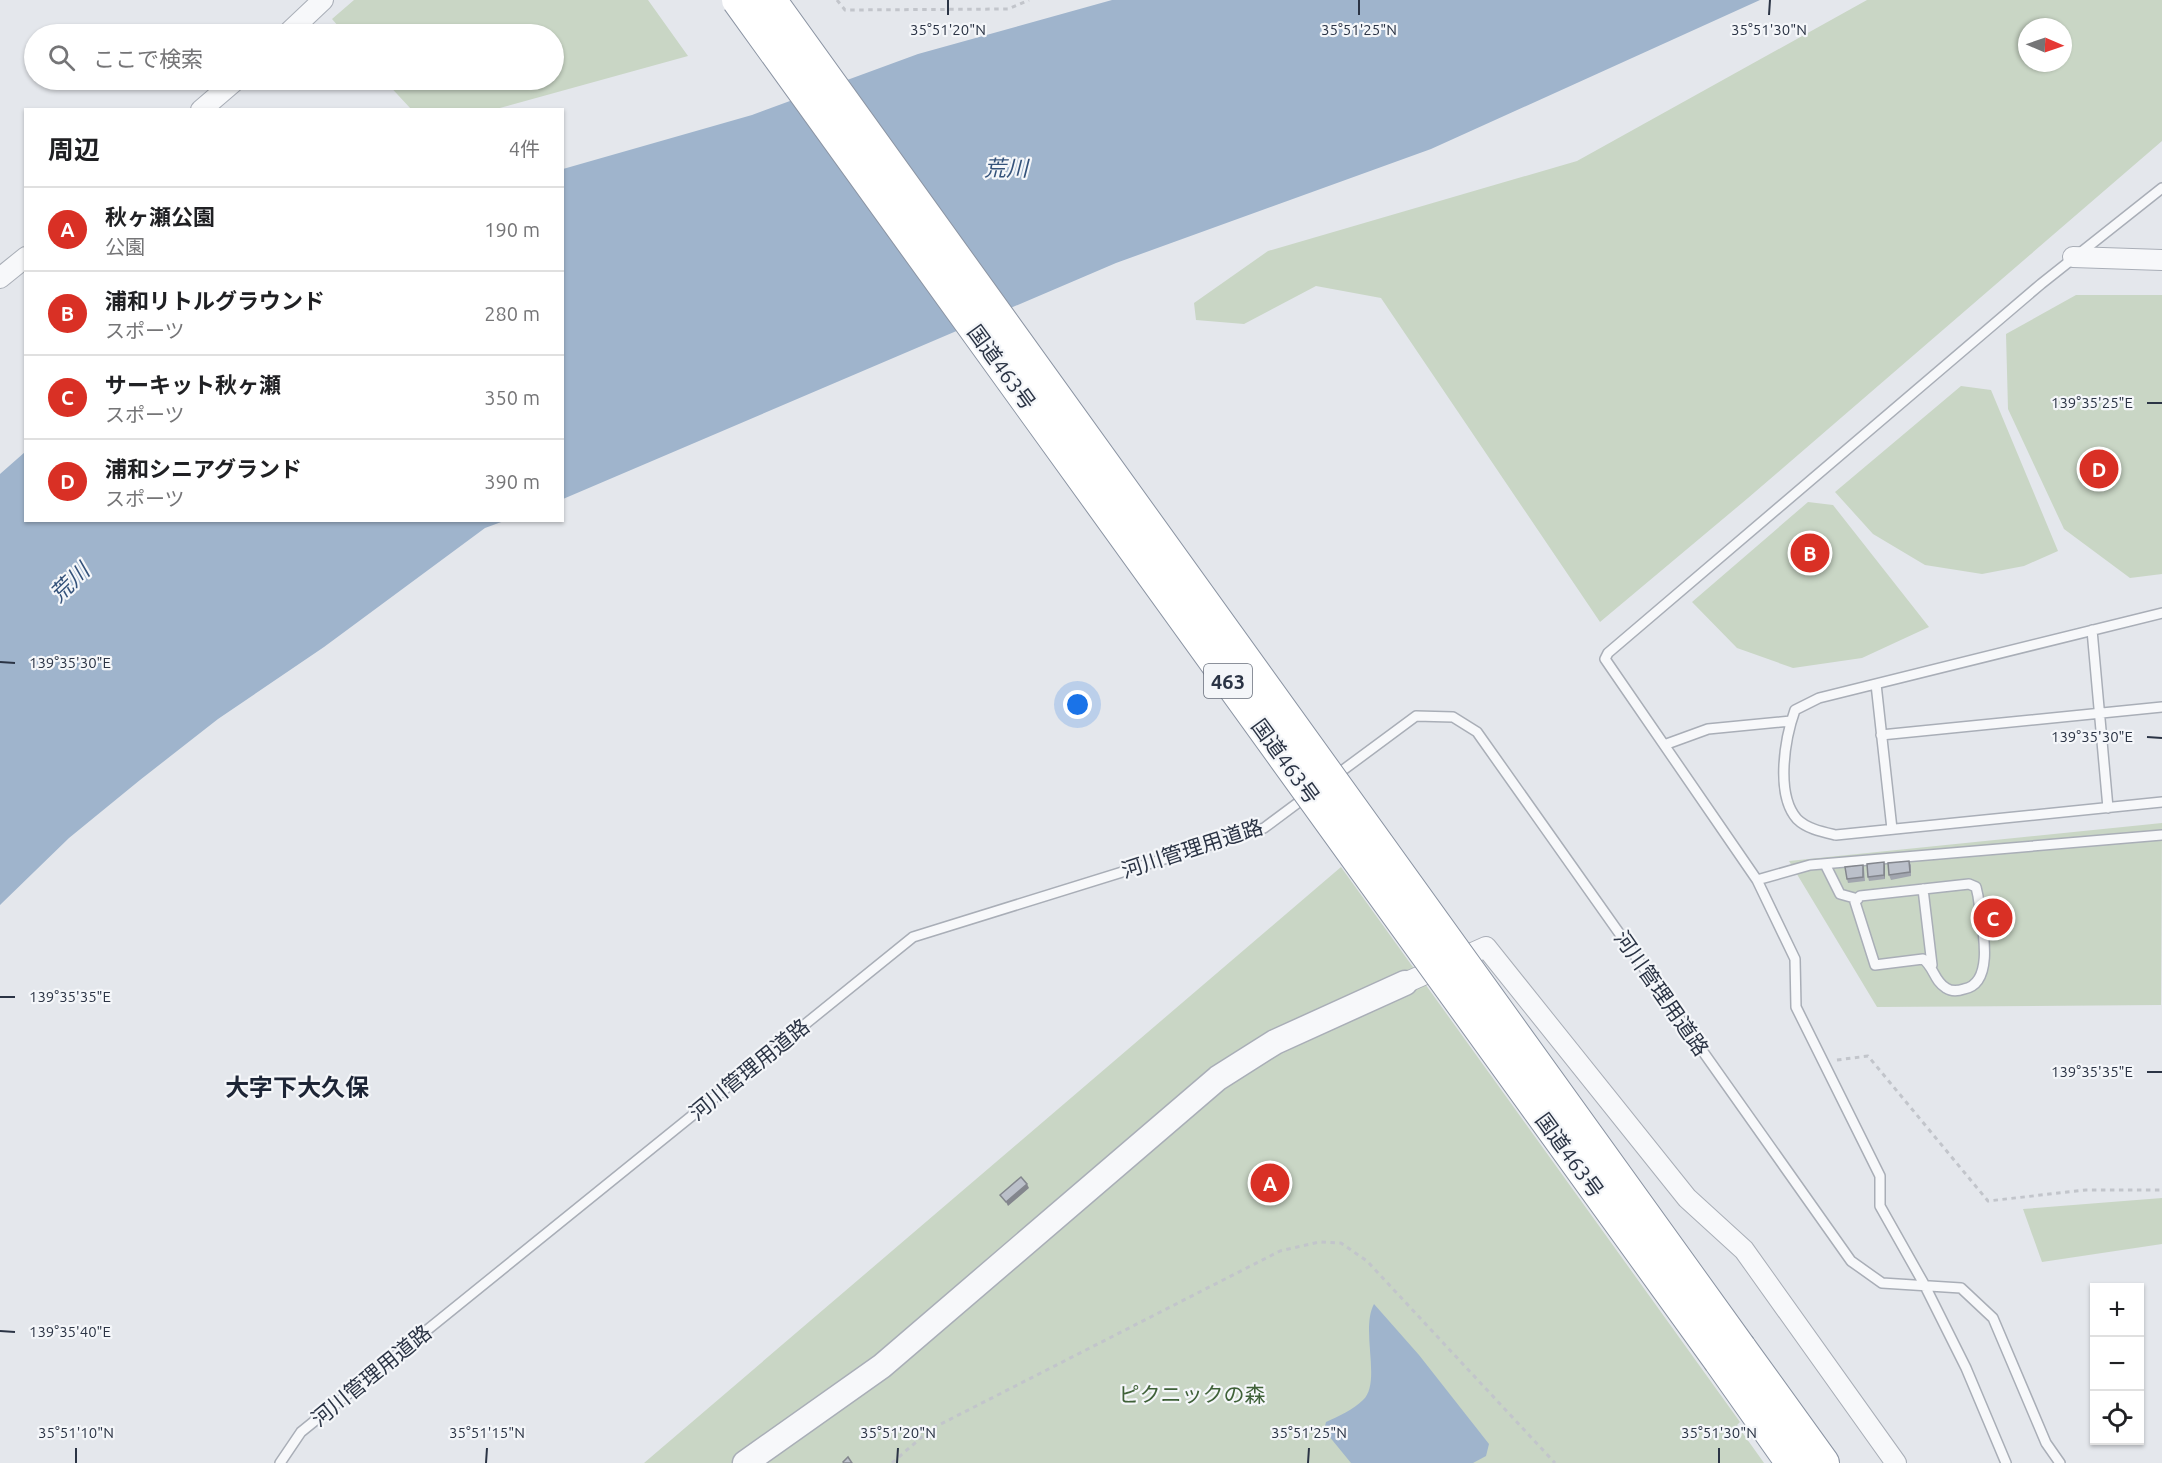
<!DOCTYPE html>
<html lang="ja">
<meta charset="utf-8">
<style>
:root{--surface:#fff;--page:#f2f2f2;--text:#202124;--muted:#757577;--line:#e0e0e0;--accent:#d93025}
body{margin:0;font-family:Ubuntu,"Noto Sans JP",sans-serif;background:var(--page);color:var(--text)}
.controls{position:absolute;right:18px;bottom:18px;display:grid;overflow:hidden;border-radius:0px;box-shadow:0 2px 4px #0004}
.controls button{width:54px;height:54px;display:grid;place-items:center;padding:0;border:0;border-bottom:2px solid var(--line);background:var(--surface);color:var(--text);font:30px sans-serif}
.compass{position:absolute;left:2018px;top:18px;width:54px;height:54px;border-radius:50%;background:var(--surface);box-shadow:0 2px 4px #0004;rotate:92deg}
.you{position:absolute;left:1078px;top:705px;width:21px;height:21px;margin:-15px;border:4px solid #fff;border-radius:50%;background:#1a73e8;box-shadow:0 0 0 9px #1a73e833}
.badge{display:grid;place-items:center;width:39px;height:39px;border-radius:50%;background:var(--accent);color:#fff;font-size:20px;font-weight:700}
.pin{position:absolute;translate:-50% -50%;border:3px solid #fff;box-shadow:0 2px 6px #0006}
.list{margin:0;padding:0;list-style:none}
h2{display:flex;justify-content:space-between;align-items:center;height:78px;margin:0;padding:0 24px;font-size:26px}
h2 small{font-size:20px;font-weight:400;color:var(--muted)}
.list li{display:grid;grid-template-columns:39px 1fr auto;gap:18px;align-items:center;box-sizing:border-box;height:84px;padding:0 24px;border-top:2px solid var(--line)}
.list b{display:block;font-size:22px;white-space:nowrap}
.list p{margin:0;font-size:20px;white-space:nowrap;color:var(--muted)}
.list em{font-size:20px;font-style:normal;color:var(--muted)}
.icon{flex:none;width:33px;height:33px;fill:none;stroke:currentColor;stroke-width:2;stroke-linecap:round;stroke-linejoin:round}
.map{position:relative;flex:none;width:2162px;height:1463px;overflow:hidden}
.search{position:absolute;background:var(--surface);box-shadow:0 2px 4px #0004;left:24px;top:24px;width:540px;height:66px;display:flex;align-items:center;gap:15px;box-sizing:border-box;padding:0 21px;border-radius:33px;color:var(--muted);font-size:22px}
.panel{position:absolute;background:var(--surface);box-shadow:0 2px 4px #0004;left:24px;top:108px;width:540px;height:414px;border-radius:0px}
.map>svg:first-child{display:block}
.green{fill:#c9d6c5;fill-rule:evenodd}
.water{fill:#9fb4cc}
.lines{fill:none;stroke-linecap:round;stroke-linejoin:round}
.service-casing{stroke:#a9aeb7;stroke-width:12}
.minor-casing{stroke:#a9aeb7;stroke-width:22}
.tertiary-casing{stroke:#a9aeb7;stroke-width:27}
.trunk-casing{stroke:#8b94a3;stroke-width:34}
.path{stroke:#c2c5cb;stroke-width:3;stroke-dasharray:4.5 4.5;stroke-linecap:butt}
.service{stroke:#f7f8fa;stroke-width:9}
.minor{stroke:#f7f8fa;stroke-width:20}
.tertiary{stroke:#f7f8fa;stroke-width:24}
.trunk{stroke:#fff;stroke-width:32}
.trunk-bridge-casing{stroke:#8b94a3;stroke-width:34;stroke-linecap:butt}
.trunk-bridge{stroke:#fff;stroke-width:32}
.wall{fill:#a1a5ae}
.shaded-wall{fill:#83868d}
.building{fill:#bbc0ca;stroke:#83868d;stroke-width:1.5}
.ticks{fill:none;stroke:#2b3445;stroke-width:2}
.labels{text-anchor:middle;dominant-baseline:central;stroke-width:4.5;stroke-linejoin:round;paint-order:stroke}
.shield{fill:#f4f6f9;stroke:#676e7b;stroke-width:1.5}
.shield-label{font-size:20px;font-weight:bold;fill:#2b3445}
.street-label{font-size:21px;fill:#2b3445;stroke:#f4f6f9}
.park-label{font-size:21px;fill:#3f6138;stroke:#f4f6f9}
.water-label{font-size:22px;font-style:italic;fill:#34527a;stroke:#f4f6f9}
.quarter-label{font-size:24px;font-weight:bold;fill:#1d2536;stroke:#f4f6f9}
.ticks-label{font-size:15px;text-anchor:middle;fill:#2b3445;stroke:#f4f6f9;stroke-width:4.5;stroke-linejoin:round;paint-order:stroke}
</style>
<div class="map">
<svg width="2162" height="1463" viewBox="0 0 2162 1463">
<rect width="100%" height="100%" fill="#e4e7ec"/>
<path class="green" d="M354 0H648L688 56 496 109H411L384 80H554V34H345L332 19Z
M1867 0H2162V141L1748 498 1600 622 1381 298 1316 286 1244 324 1196 320 1194 303 1268 251 1577 161ZM2027 27H2063V63H2027Z
M2076 295H2162V574L2130 578 2064 529 2008 409 2006 334Z
M1961 386 1991 390 2058 551 2024 566 1982 574 1925 565 1873 534 1835 492Z
M1808 502 1833 505 1929 627 1862 658 1793 668 1737 648 1692 602Z
M2162 823 2161 1005 1877 1007 1789 861Z
M1341 867 1740 1422 1737 1425 1764 1463H644Z
M2162 1198V1244L2042 1262 2023 1209Z"/>
<path class="water" d="M1112 0H1760L1431 149 1116 263 563 499V169L752 115 918 54Z
M25 452 26 520 504 521 485 528 324 647 218 719 140 780 69 838 0 905V474Z
M1374 1304 1419 1355 1489 1444 1486 1456 1473 1463H1351L1324 1430 1326 1422C1339 1416 1353 1410 1363 1400 1382 1382 1360 1330 1374 1304Z"/>
<g class="lines">
<g class="service-casing">
<path id="service" d="M2162 613 1819 698 1795 710C1785 738 1775 794 1797 819 1807 829 1823 832 1836 835L2162 802
M2092 630 2108 808
M1876 684 1892 829
M1881 735 2162 707
M1664 745 1708 729 1791 721
M1335 776 1416 716 1453 717 1477 732 1851 1261 1882 1283 1961 1288 1993 1318 2046 1443 2060 1463
M1825 864 1840 894 1858 899
M1757 880 1810 865 2162 835
M1969 884 1976 887 1978 896C1981 921 1997 983 1964 989 1958 991 1952 992 1946 988 1934 981 1934 967 1923 959L1875 965 1855 902 1860 896Z
M1923 889 1932 965
M280 1463 301 1432 913 937 1264 828 1307 796
M2006 1463 1966 1368 1924 1284 1880 1206V1176L1796 1007 1795 959 1757 880 1605 659 1608 653 2041 284 2162 188"/>
</g>
<g class="minor-casing">
<path id="minor" d="M287 34 323 0
M201 110 236 80
M2073 257 2162 260
M0 278 26 257
M1405 983 1486 947 1687 1198 1744 1250 1896 1463"/>
</g>
<g class="tertiary-casing">
<path id="tertiary" d="M745 1463 882 1366 1218 1078 1275 1042 1405 983"/>
</g>
<g class="trunk-casing">
<path id="trunk" d="M1740 1348 1823 1463
M1720 1361 1792 1463"/>
</g>
<path class="path" d="M837 0 845 10 1008 9 1029 0
M1837 1060 1868 1056 1988 1201 2086 1190H2162
M892 1463 931 1429 1280 1251 1319 1242 1341 1243 1367 1261 1555 1463"/>
<use href="#service" class="service"/>
<use href="#minor" class="minor"/>
<use href="#tertiary" class="tertiary"/>
<use href="#trunk" class="trunk"/>
<g class="trunk-bridge-casing">
<path id="trunk-bridge" d="M738 0 1720 1361
M770 0 1740 1348"/>
</g>
<use href="#trunk-bridge" class="trunk-bridge"/>
</g>
<path class="wall" d="M1909 861 1911 865V876L1891 880 1889 875Z
M1863 865 1864 869 1865 881 1848 883 1847 879Z
M1885 866V879L1869 881 1868 877Z"/>
<path class="shaded-wall" d="M1884 862 1885 866V879L1884 875Z
M1027 1184 1029 1188 1008 1206 1006 1202Z"/>
<path class="building" d="M1909 861 1910 872 1889 875 1888 863Z
M1884 862V875L1868 877 1867 864Z
M1863 865V877L1847 879 1845 867Z
M1021 1177 1027 1184 1006 1202 1000 1195Z
M848 1457 852 1463H844L843 1462Z"/>
<path class="ticks" d="M948 15V0M1359 15V0M1769 15 1770 0M2147 403H2162M0 662 15 663M2147 737 2162 738M0 997H15M2147 1072H2162M0 1331 15 1332M76 1463V1448M486 1463 487 1448M897 1463 898 1448M1308 1463 1309 1448M1719 1463V1448"/>
<g class="labels">
<rect class="shield" x="1204" y="664" width="48" height="34" rx="4.5"/>
<g class="shield-label">
<text x="1228" y="681">463</text>
</g>
<g class="street-label">
<text transform="translate(1002 367) rotate(54)">国道463号</text>
<text transform="translate(1286 761) rotate(54)">国道463号</text>
<text transform="translate(1192 848) rotate(-18)">河川管理用道路</text>
<text transform="translate(1662 993) rotate(55)">河川管理用道路</text>
<text transform="translate(749 1069) rotate(-39)">河川管理用道路</text>
<text transform="translate(1570 1155) rotate(54)">国道463号</text>
<text transform="translate(371 1375) rotate(-39)">河川管理用道路</text>
</g>
<g class="park-label">
<text x="1192" y="1394">ピクニックの森</text>
</g>
<g class="water-label">
<text x="1006" y="167">荒川</text>
<text transform="translate(69 582) rotate(-44)">荒川</text>
</g>
<g class="quarter-label">
<text x="297" y="1087">大字下大久保</text>
</g>
</g>
<g class="ticks-label">
<text x="948" y="35">35°51'20"N</text>
<text x="1359" y="35">35°51'25"N</text>
<text x="1769" y="35">35°51'30"N</text>
<text x="2092" y="408">139°35'25"E</text>
<text x="70" y="668">139°35'30"E</text>
<text x="2092" y="742">139°35'30"E</text>
<text x="70" y="1002">139°35'35"E</text>
<text x="2092" y="1077">139°35'35"E</text>
<text x="70" y="1337">139°35'40"E</text>
<text x="76" y="1438">35°51'10"N</text>
<text x="487" y="1438">35°51'15"N</text>
<text x="898" y="1438">35°51'20"N</text>
<text x="1309" y="1438">35°51'25"N</text>
<text x="1719" y="1438">35°51'30"N</text>
</g>
</svg>
<div class="controls">
<button>+</button>
<button>−</button>
<button><svg class="icon" aria-label="locate" viewBox="0 0 24 24"><circle cx="12" cy="12" r="6"/><path d="M12 2v4M12 18v4M2 12h4M18 12h4"/></svg></button>
</div>
<svg class="compass" viewBox="-18 -18 36 36"><path d="M0-13l5 13h-10z" fill="#e53935"/><path d="M0 13l5-13h-10z" fill="#757577"/></svg>
<div class="you"></div>
<div class="pin badge" style="left:1270px;top:1183px">A</div>
<div class="pin badge" style="left:1810px;top:553px">B</div>
<div class="pin badge" style="left:1993px;top:918px">C</div>
<div class="pin badge" style="left:2099px;top:469px">D</div>
<div class="search"><svg class="icon" aria-label="search" viewBox="0 0 24 24"><circle cx="10" cy="10" r="6"/><path d="M15 15l6 6"/></svg>ここで検索</div>
<section class="panel">
<h2>周辺<small>4件</small></h2>
<ul class="list">
<li><span class="badge">A</span><div><b>秋ヶ瀬公園</b><p>公園</p></div><em>190 m</em></li>
<li><span class="badge">B</span><div><b>浦和リトルグラウンド</b><p>スポーツ</p></div><em>280 m</em></li>
<li><span class="badge">C</span><div><b>サーキット秋ヶ瀬</b><p>スポーツ</p></div><em>350 m</em></li>
<li><span class="badge">D</span><div><b>浦和シニアグランド</b><p>スポーツ</p></div><em>390 m</em></li>
</ul>
</section>
</div>
